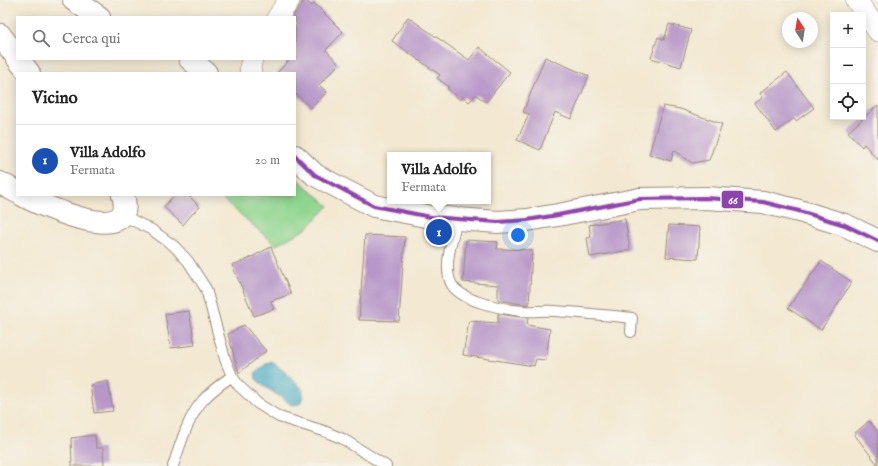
<!DOCTYPE html>
<html lang="it">
<meta charset="utf-8">
<style>
:root{--surface:#fff;--page:#f6f6f6;--text:#222;--muted:#767676;--line:#e0e0e0;--accent:#111827}
body{margin:0;font-family:"IM FELL English",serif;background:var(--page);color:var(--text)}
.controls{position:absolute;right:12px;top:12px;display:grid;overflow:hidden;border-radius:0px;box-shadow:0 2px 10px #0003}
.controls button{width:36px;height:36px;display:grid;place-items:center;padding:0;border:0;border-bottom:1px solid var(--line);background:var(--surface);color:var(--text);font:20px sans-serif}
.compass{position:absolute;left:782px;top:12px;width:36px;height:36px;border-radius:50%;background:var(--surface);box-shadow:0 2px 10px #0003;rotate:348deg}
.you{position:absolute;left:518px;top:235px;width:14px;height:14px;margin:-10px;border:3px solid #fff;border-radius:50%;background:#1a73e8;box-shadow:0 0 0 6px #1a73e833}
.badge{display:grid;place-items:center;width:26px;height:26px;border-radius:50%;background:var(--accent);color:#fff;font-size:13px;font-weight:700}
.pin{position:absolute;translate:-50% -50%;border:2px solid #fff;box-shadow:0 1px 4px #0006}
.popup{position:absolute;left:387px;top:152px;width:104px;height:52px;box-sizing:border-box;display:grid;place-content:center;border-radius:0px;background:var(--surface);filter:drop-shadow(0 1px 3px #0005);font-size:13px;white-space:nowrap;color:var(--muted)}
.popup b{font-size:15px;color:var(--text)}
.popup::after{content:'';position:absolute;left:50%;top:100%;margin-left:-8px;border:8px solid transparent;border-top-color:var(--surface)}
.list{margin:0;padding:0;list-style:none}
h2{display:flex;justify-content:space-between;align-items:center;height:52px;margin:0;padding:0 16px;font-size:17px}
h2 small{font-size:13px;font-weight:400;color:var(--muted)}
.list li{display:grid;grid-template-columns:26px 1fr auto;gap:12px;align-items:center;box-sizing:border-box;height:72px;padding:0 16px;border-top:1px solid var(--line)}
.list b{display:block;font-size:15px;white-space:nowrap}
.list p{margin:0;font-size:13px;white-space:nowrap;color:var(--muted)}
.list em{font-size:13px;font-style:normal;color:var(--muted)}
.icon{flex:none;width:22px;height:22px;fill:none;stroke:currentColor;stroke-width:2;stroke-linecap:round;stroke-linejoin:round}
.map{position:relative;flex:none;width:878px;height:466px;overflow:hidden}
.search{position:absolute;background:var(--surface);box-shadow:0 2px 10px #0003;left:16px;top:16px;width:280px;height:44px;display:flex;align-items:center;gap:10px;box-sizing:border-box;padding:0 14px;border-radius:0px;color:var(--muted);font-size:15px}
.panel{position:absolute;background:var(--surface);box-shadow:0 2px 10px #0003;left:16px;top:72px;width:280px;height:124px;border-radius:0px}
.map>svg:first-child{display:block}
.green{fill:#8ed58f;stroke:#648056}
.water{fill:#42a9c2;stroke:#3e6a70}
.building{fill:#b797c9}
.lines{fill:none;stroke-linecap:round;stroke-linejoin:round}
.service-casing{stroke:#978978;stroke-width:12}
.minor-casing{stroke:#978978;stroke-width:22}
.secondary-casing{stroke:#978978;stroke-width:24}
.service{stroke:#fff;stroke-width:10}
.minor{stroke:#fff;stroke-width:21}
.secondary{stroke:#fff;stroke-width:22}
.bus-1-casing{stroke:#f7f3e8;stroke-width:7}
.bus-1{stroke:#8e44ad;stroke-width:4}
.line-badge{stroke:#f7f3e8;stroke-width:1.5}
.badge-label{font-size:11px;text-anchor:middle;font-weight:bold;fill:#fff}
</style>
<div class="map">
<svg width="878" height="466" viewBox="0 0 878 466">
<rect width="100%" height="100%" fill="#f7f3e8"/>
<filter id="ink" filterUnits="userSpaceOnUse"><feTurbulence type="fractalNoise" baseFrequency=".025" numOctaves="2"/><feDisplacementMap in="SourceGraphic" scale="8" xChannelSelector="R" yChannelSelector="G"/><feConvolveMatrix kernelMatrix="1 2 1 2 8 2 1 2 1" color-interpolation-filters="sRGB"/></filter>
<filter id="wash" filterUnits="userSpaceOnUse"><feTurbulence type="fractalNoise" baseFrequency=".012" numOctaves="4" result="noise"/><feDisplacementMap in="SourceGraphic" scale="16" xChannelSelector="R" yChannelSelector="G"/><feGaussianBlur stdDeviation="0.9" result="paint"/><feColorMatrix in="noise" values="0 0 0 0 0 0 0 0 0 0 0 0 0 0 0 0 0 1.4 0 .05"/><feComposite in="paint" operator="in"/></filter>
<g filter="url(#wash)">
<rect width="100%" height="100%" fill="#f3e8d2"/>
<path class="green" d="M295 177 329 206 306 229 276 245 218 195H295Z"/>
<path class="water" d="M271 361C279 367 298 382 302 389 305 394 302 399 300 404L292 405 261 384 256 379 255 373 266 364Z"/>
<g id="blocks">
<path class="building" d="M305 0 312 6 314 3 343 32 326 50 339 64 319 85 327 92 311 108 295 93V73H277L290 59H295V26L297 24 295 22V17H292Z
M408 17 469 60 479 47 510 72 486 102 476 95 469 102 464 97 460 100 447 88 449 87 437 78 440 75 392 41Z
M669 24 691 30 681 67 651 58 658 37 664 40Z
M545 57 589 76 571 119 555 112 540 150 517 140 529 114 523 112Z
M787 72 814 108 796 121 793 119 776 132 755 103 763 98 760 93Z
M878 105V160L864 144 862 147 848 132Z
M663 106 680 109 722 124 709 160 692 163 674 150 671 161 649 154Z
M174 195H188L200 207 192 214 183 225 164 207Z
M625 219 630 250 590 257 587 238 591 237 589 225Z
M669 225 700 227 698 259 666 257Z
M365 235 405 237 399 321 359 320Z
M466 240 498 242 497 249 532 250 529 305 498 300V285L463 282Z
M271 247 291 294 271 301 274 309 254 316 232 265 246 260Z
M821 261 852 282 821 330 788 308Z
M189 311 195 345 171 348 165 314Z
M498 314 528 318 527 325 550 329 546 360 536 359 534 366 463 355 469 321 498 323Z
M244 325 266 351 239 373 228 334Z
M108 381 113 411 94 413 90 385Z
M869 421 878 432V465L854 434Z
M95 435 96 448H103L104 466H72L71 438Z"/>
</g>
</g>
<g filter="url(#ink)">
<use href="#blocks" fill-opacity="0" stroke="#978978" stroke-width="1"/>
<g class="lines">
<g class="service-casing">
<path id="service" d="M122 215 152 230 174 246 188 261 206 289 225 359 232 376 238 385 257 403 279 417 324 431 343 439 386 466
M457 219C453 237 442 268 452 285 463 302 503 309 522 311 533 312 544 310 555 311 581 313 606 315 632 318L631 332
M173 466C181 443 187 419 203 400 211 391 222 383 232 376"/>
</g>
<g class="minor-casing">
<path id="minor" d="M856 0 878 31
M278 17 289 0
M251 73 250 68 252 59"/>
</g>
<g class="secondary-casing">
<path id="secondary" d="M74 0 99 17
M0 35 17 57
M18 59 29 73
M190 59 206 73
M295 156 315 175 374 206 431 217 498 222 527 220 558 215 640 199 706 198 763 202 799 211 845 225 878 241
M0 183 17 192
M22 195C40 205 139 250 123 195"/>
</g>
<use href="#service" class="service"/>
<use href="#minor" class="minor"/>
<use href="#secondary" class="secondary"/>
<g class="bus-1-casing">
<path id="bus-1" d="M295 156 315 175 374 206 431 217 498 222 527 220 558 215 640 199 706 198 763 202 799 211 845 225 878 241"/>
</g>
<use href="#bus-1" class="bus-1"/>
</g>
</g>
<rect class="line-badge" x="721" y="190" width="23" height="19" rx="4" fill="#8e44ad"/>
<g class="badge-label">
<text x="733" y="204">66</text>
</g>
</svg>
<div class="controls">
<button>+</button>
<button>−</button>
<button><svg class="icon" aria-label="locate" viewBox="0 0 24 24"><circle cx="12" cy="12" r="6"/><path d="M12 2v4M12 18v4M2 12h4M18 12h4"/></svg></button>
</div>
<svg class="compass" viewBox="-18 -18 36 36"><path d="M0-13l5 13h-10z" fill="#e53935"/><path d="M0 13l5-13h-10z" fill="#767676"/></svg>
<div class="you"></div>
<div class="pin badge" style="left:439px;top:232px;background:#1a4fb4">1</div>
<div class="popup"><b>Villa Adolfo</b>Fermata</div>
<div class="search"><svg class="icon" aria-label="search" viewBox="0 0 24 24"><circle cx="10" cy="10" r="6"/><path d="M15 15l6 6"/></svg>Cerca qui</div>
<section class="panel">
<h2>Vicino<small></small></h2>
<ul class="list">
<li><span class="badge" style="background:#1a4fb4">1</span><div><b>Villa Adolfo</b><p>Fermata</p></div><em>20 m</em></li>
</ul>
</section>
</div>
